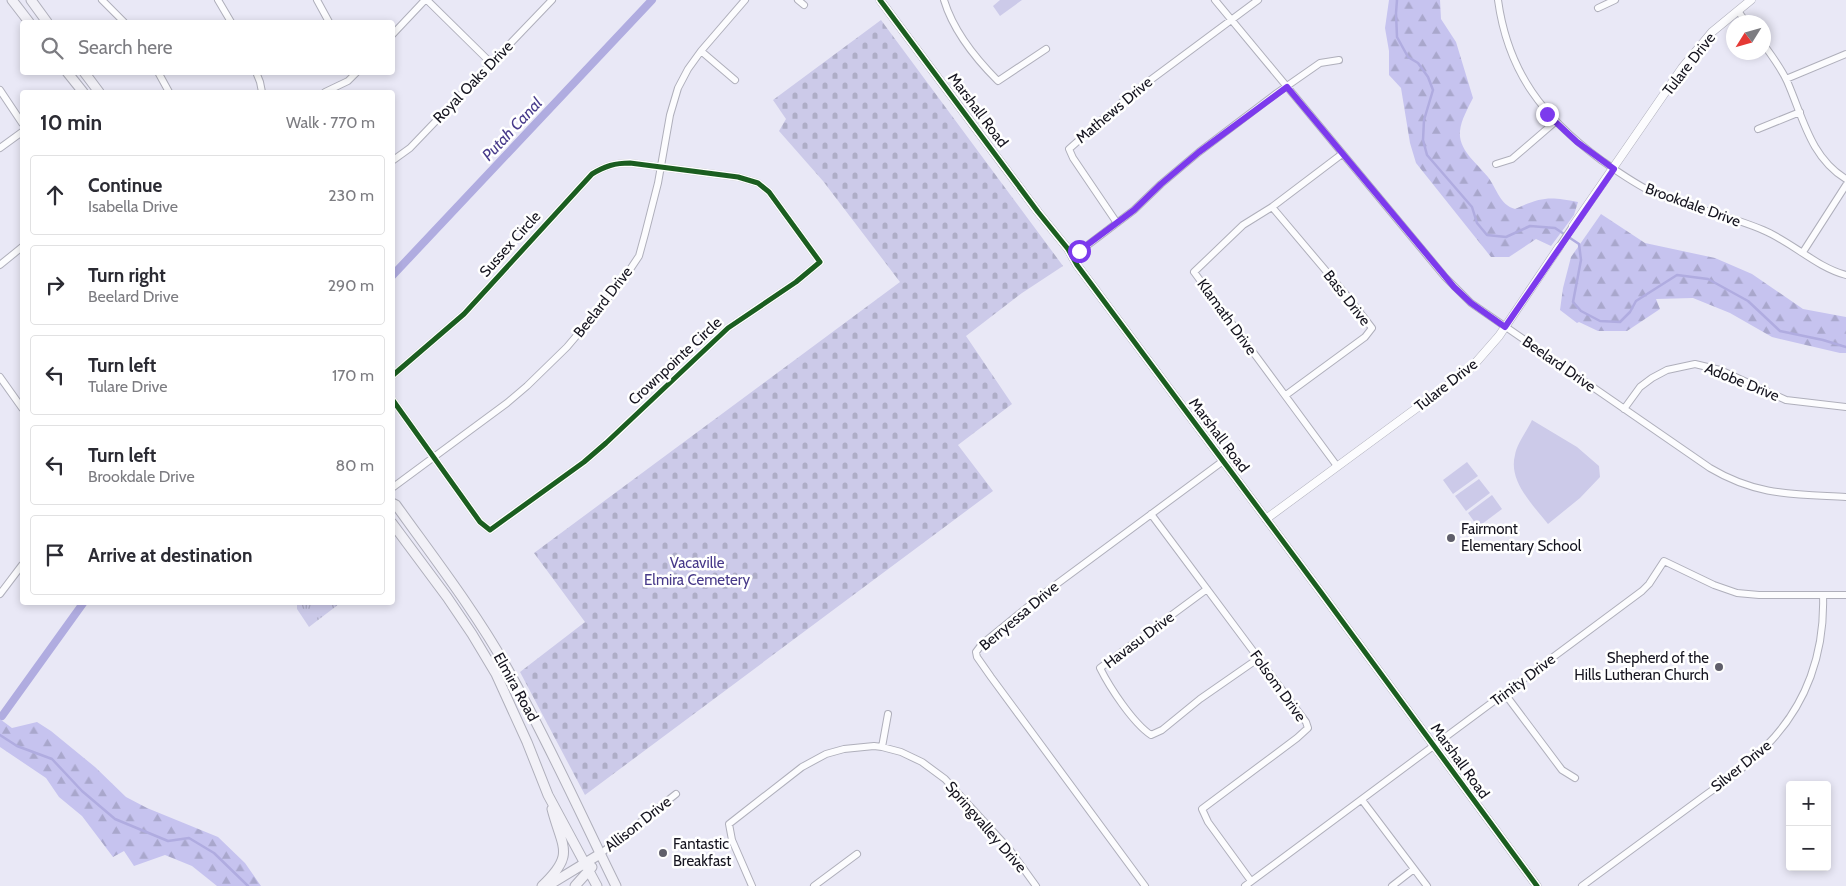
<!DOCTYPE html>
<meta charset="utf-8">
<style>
:root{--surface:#fff;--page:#f7f7f7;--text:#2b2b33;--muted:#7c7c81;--line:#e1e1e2}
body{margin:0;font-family:Cabin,sans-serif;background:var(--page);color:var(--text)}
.controls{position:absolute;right:15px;bottom:15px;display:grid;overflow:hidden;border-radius:5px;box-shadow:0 2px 8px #0003}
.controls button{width:45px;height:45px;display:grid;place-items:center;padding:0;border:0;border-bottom:1px solid var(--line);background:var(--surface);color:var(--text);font:25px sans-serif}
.compass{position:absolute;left:1726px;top:15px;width:45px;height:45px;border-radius:50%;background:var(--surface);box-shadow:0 2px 8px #0003;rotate:233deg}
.stop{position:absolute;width:15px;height:15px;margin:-11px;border:4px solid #7c3aed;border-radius:50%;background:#fff}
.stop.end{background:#7c3aed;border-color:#fff;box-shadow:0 1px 5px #0008}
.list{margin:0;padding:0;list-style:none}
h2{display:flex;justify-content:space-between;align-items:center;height:65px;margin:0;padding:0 20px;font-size:21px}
h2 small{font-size:16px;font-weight:400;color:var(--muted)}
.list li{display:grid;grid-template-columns:32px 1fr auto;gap:15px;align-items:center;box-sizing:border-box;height:80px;margin:0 10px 10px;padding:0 10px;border:1px solid var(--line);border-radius:5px}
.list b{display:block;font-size:19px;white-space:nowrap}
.list p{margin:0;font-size:16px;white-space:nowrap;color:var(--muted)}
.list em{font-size:16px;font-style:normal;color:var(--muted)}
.icon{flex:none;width:28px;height:28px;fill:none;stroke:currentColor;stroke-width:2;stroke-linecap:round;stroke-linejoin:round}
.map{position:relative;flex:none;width:1846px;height:886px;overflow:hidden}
.search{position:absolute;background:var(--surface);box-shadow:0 2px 8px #0003;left:20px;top:20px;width:375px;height:55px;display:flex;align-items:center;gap:12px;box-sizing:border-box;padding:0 18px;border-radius:5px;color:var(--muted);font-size:19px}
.panel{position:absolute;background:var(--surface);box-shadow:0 2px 8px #0003;left:20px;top:90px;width:375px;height:515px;border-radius:5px}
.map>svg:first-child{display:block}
.grass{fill:url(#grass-tufts)}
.forest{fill:url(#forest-firs)}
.cemetery{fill:url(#cemetery-stones)}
.pitch{fill:#cccae9}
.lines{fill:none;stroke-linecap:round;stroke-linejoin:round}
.stream{stroke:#b0ace0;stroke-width:2.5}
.canal{stroke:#b0ace0;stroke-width:8}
.minor-casing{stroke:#afafbb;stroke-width:8}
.tertiary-casing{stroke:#afafbb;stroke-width:9}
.secondary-casing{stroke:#afafbb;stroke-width:11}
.minor{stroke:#fcfcfe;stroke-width:6}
.tertiary{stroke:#fcfcfe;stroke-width:8}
.secondary{stroke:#f2f1f7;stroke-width:9}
.cycleway-casing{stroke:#fff;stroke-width:8}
.cycleway{stroke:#1b5e20;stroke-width:5}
.route{stroke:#7c3aed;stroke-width:6}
.poi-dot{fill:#5f5e6a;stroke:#fff;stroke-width:2}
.labels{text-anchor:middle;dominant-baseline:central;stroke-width:5;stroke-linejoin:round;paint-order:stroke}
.street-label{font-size:15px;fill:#15141f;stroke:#fff}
.poi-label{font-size:15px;fill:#15141f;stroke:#fff;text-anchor:start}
.park-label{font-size:15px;fill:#473989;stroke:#fff}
.water-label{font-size:16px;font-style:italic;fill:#473a8a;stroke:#fff}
</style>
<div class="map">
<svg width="1846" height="886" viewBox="0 0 1846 886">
<defs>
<pattern id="grass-tufts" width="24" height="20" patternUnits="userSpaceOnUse" patternTransform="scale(1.25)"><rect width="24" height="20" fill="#cccae9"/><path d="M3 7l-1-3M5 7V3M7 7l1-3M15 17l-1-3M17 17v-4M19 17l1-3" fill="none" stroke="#aeadc7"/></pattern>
<pattern id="forest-firs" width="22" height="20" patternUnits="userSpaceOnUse" patternTransform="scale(1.25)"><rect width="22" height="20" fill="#c6c3ef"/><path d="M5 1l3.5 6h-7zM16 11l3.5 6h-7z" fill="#a9a7cc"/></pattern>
<pattern id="cemetery-stones" width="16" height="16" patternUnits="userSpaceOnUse" patternTransform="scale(1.25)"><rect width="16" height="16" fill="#cccae9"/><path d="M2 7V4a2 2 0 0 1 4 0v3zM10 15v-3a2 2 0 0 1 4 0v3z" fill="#aeadc7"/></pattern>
</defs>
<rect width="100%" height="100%" fill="#e9e8f6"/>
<path class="grass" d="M297 602H338L339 604 309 627 297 609Z"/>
<path class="forest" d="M1389 0H1440L1441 19 1456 42 1473 98C1468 108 1461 120 1460 131 1458 150 1478 164 1488 177 1497 189 1500 205 1515 209 1541 197 1549 196 1578 202L1574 215 1551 246 1536 239 1509 257H1491L1416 163 1410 143 1401 88 1389 75V51L1385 28Z
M1601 214 1645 243 1715 258 1752 274 1803 309 1846 317V353H1840L1772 337 1730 313 1693 298 1656 299 1660 309 1627 331H1598L1579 322 1577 323 1560 310 1563 288 1571 257Z
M0 719 12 728 37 722 51 731 95 767 126 797 147 808 218 837 245 863 261 886H217L192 866 165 855 134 866 124 851 113 857 82 816 59 797 46 778 0 747Z"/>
<path class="cemetery" d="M881 20 1063 266 1022 293 966 336 1012 404 958 445 993 491 585 795 520 672 585 622 534 553 900 282 823 181 779 131 786 119 773 100Z"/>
<path class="pitch" d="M1000 0H1022L1000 16 993 6Z
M1532 420 1577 447 1599 466 1600 477 1580 498 1548 524C1533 505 1508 481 1515 455 1517 443 1527 431 1532 420Z
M1467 462 1478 476 1453 494 1443 480Z
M1479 479 1490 493 1466 511 1455 496Z
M1492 495 1502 509 1478 527 1468 513Z"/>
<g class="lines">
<path class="stream" d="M1397 0 1396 13 1397 37 1408 57 1418 63 1428 77 1433 90 1424 120 1423 140 1427 155 1472 207 1477 223 1487 235 1506 237 1530 226 1555 228 1579 244 1581 260 1573 302 1581 311 1600 321 1620 322 1630 312 1636 301 1677 275 1708 279 1748 301 1780 331 1823 340 1846 347
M0 735 17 746 52 759 82 791 115 819 168 841 189 838 214 853 248 886"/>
<path class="canal" d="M392 276 652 0
M2 716 84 602"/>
<g class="minor-casing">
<path id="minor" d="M102 0 124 22
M218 0 231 22
M317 0 329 22
M427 0 491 63
M798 0 804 5
M944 0C953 30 976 59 998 81L1046 49
M1215 0 1445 277 1471 303 1710 468C1757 496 1793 494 1846 497
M1498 0C1508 73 1544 118 1601 160 1618 172 1636 185 1656 194 1690 208 1728 215 1763 230 1792 242 1816 267 1846 275
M1598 8 1615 0
M1738 11 1746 22
M392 35 425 0
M1764 45C1772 56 1781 68 1787 81 1803 117 1810 157 1846 179
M701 51 735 80
M158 72 169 92
M256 72 260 82 262 92
M1786 79 1846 54
M0 90 22 123
M325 92 348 81 357 72
M1758 129 1800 112
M0 148 22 132
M392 161 410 148 552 0
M1496 164 1512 159 1555 122
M1272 207 1348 297 1372 328 1365 337 1286 395
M1117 223 1073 158 1069 149 1129 96 1258 0
M1559 247 1573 226
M1803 252 1846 185
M1072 257 1134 210 1161 184 1199 152 1277 93 1320 63 1339 60
M0 265 22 247
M392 376 464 314 592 174C605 166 615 163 630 163L738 177 758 183 769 192 820 262 796 282 728 328 606 443 584 462 490 530 480 522 392 399
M0 377 22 408
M1624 409 1640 387 1652 378 1667 370 1695 364 1720 370 1786 400 1846 407
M1337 466 1194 272 1243 225 1272 207 1342 154
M392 488 507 403 527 386 567 347 621 283 639 256 645 234 658 183 670 115 678 88 688 69 701 51 745 0
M1151 514 1306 722 1308 728 1297 738 1202 809 1208 822 1251 881
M1207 589 1100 668C1110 688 1133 723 1151 735L1162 730 1200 699 1259 658
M0 594 22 565
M1505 694 1562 770 1575 778
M882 747 888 714
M1362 800 1427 886
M600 854 676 794
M752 886 732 840 729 824 802 767 826 754 844 749 874 746 882 747 901 752 922 762 945 779 1010 850 1036 886
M814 886 857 854
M1145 886 991 677 977 657 976 652 982 644 1046 592 1223 461
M1245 886 1642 591 1649 584 1664 561 1714 585 1737 593 1759 595H1846
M1392 886 1414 869
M1582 886C1619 859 1655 832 1692 805 1717 786 1745 769 1766 746 1807 705 1825 652 1823 595"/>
</g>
<g class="tertiary-casing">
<path id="tertiary" d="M880 0 1038 212 1068 249 1077 265 1320 591 1537 886
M1573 226 1682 68 1712 32 1751 0
M1266 519 1471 368 1499 336 1559 247"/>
</g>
<g class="secondary-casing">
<path id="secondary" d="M12 0 29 22
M31 0 47 22
M67 72 83 92
M84 72 99 92
M392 503 396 505C434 558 475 611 507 668 547 739 580 813 616 886
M392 523 447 597 472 634 496 674 527 742 548 795 597 886
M549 885 600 854
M542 886C576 854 562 848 552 809
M575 886 592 867"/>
</g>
<use href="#minor" class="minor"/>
<use href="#tertiary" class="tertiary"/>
<use href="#secondary" class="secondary"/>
<g class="cycleway-casing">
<path id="cycleway" d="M880 0 1038 212 1068 249 1077 265 1320 591 1537 886
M392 376 464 314 592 174C605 166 615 163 630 163L738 177 758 183 769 192 820 262 796 282 728 328 606 443 584 462 490 530 480 522 392 399"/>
</g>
<use href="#cycleway" class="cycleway"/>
</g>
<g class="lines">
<path class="route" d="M1079 251 1134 210 1161 184 1199 152 1287 87 1454 287 1471 303 1505 327 1614 169 1577 142 1547 114"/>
</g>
<g class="poi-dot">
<circle cx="1451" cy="538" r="5"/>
<circle cx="1719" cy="667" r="5"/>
<circle cx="663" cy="853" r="5"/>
</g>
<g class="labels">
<g class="street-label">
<text transform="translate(1689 64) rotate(-52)">Tulare Drive</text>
<text transform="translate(473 82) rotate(-46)">Royal Oaks Drive</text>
<text transform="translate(978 110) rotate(53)">Marshall Road</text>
<text transform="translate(1114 110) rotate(-40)">Mathews Drive</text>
<text transform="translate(1693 205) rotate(20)">Brookdale Drive</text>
<text transform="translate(510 244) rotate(-48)">Sussex Circle</text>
<text transform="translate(1347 298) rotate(52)">Bass Drive</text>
<text transform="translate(603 302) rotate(-52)">Beelard Drive</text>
<text transform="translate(1227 317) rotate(54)">Klamath Drive</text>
<text transform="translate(675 361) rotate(-43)">Crownpointe Circle</text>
<text transform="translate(1559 364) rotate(35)">Beelard Drive</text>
<text transform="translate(1742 382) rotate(22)">Adobe Drive</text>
<text transform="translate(1446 385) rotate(-38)">Tulare Drive</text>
<text transform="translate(1219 435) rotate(53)">Marshall Road</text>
<text transform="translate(1019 616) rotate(-40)">Berryessa Drive</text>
<text transform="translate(1139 640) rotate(-37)">Havasu Drive</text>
<text transform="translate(1523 680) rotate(-37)">Trinity Drive</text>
<text transform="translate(1278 686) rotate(54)">Folsom Drive</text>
<text transform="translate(516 687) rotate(61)">Elmira Road</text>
<text transform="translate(1460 761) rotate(54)">Marshall Road</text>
<text transform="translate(1741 766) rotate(-39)">Silver Drive</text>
<text transform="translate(638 824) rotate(-38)">Allison Drive</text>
<text transform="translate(986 827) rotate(49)">Springvalley Drive</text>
</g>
<g class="poi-label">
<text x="1461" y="529">Fairmont<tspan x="1461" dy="17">Elementary School</tspan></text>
<text x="1709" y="658" text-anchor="end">Shepherd of the<tspan x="1709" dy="17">Hills Lutheran Church</tspan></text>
<text x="673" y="844">Fantastic<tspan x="673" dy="17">Breakfast</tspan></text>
</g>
<g class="park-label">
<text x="697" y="563">Vacaville<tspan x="697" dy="17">Elmira Cemetery</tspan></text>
</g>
<g class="water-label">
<text transform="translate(512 129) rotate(-47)">Putah Canal</text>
</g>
</g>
</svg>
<div class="controls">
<button>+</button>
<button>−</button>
</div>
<svg class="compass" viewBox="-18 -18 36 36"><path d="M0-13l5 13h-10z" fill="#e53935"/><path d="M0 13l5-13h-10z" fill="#7c7c81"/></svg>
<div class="stop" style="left:1079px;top:251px"></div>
<div class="stop end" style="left:1547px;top:114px"></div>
<div class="search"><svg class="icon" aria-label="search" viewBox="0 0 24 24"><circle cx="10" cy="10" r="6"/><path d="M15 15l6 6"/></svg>Search here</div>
<section class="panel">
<h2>10 min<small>Walk · 770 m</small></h2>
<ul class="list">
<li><svg class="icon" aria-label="ahead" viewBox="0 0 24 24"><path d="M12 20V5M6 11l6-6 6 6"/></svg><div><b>Continue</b><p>Isabella Drive</p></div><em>230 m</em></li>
<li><svg class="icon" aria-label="right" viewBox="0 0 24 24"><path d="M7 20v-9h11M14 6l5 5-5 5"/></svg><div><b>Turn right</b><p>Beelard Drive</p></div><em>290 m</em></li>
<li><svg class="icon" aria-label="left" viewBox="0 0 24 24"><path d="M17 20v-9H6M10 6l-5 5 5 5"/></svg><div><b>Turn left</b><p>Tulare Drive</p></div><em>170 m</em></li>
<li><svg class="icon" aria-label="left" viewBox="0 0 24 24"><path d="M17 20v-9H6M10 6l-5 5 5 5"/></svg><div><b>Turn left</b><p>Brookdale Drive</p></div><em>80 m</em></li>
<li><svg class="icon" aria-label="arrive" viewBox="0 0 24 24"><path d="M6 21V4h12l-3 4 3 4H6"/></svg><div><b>Arrive at destination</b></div></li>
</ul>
</section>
</div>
